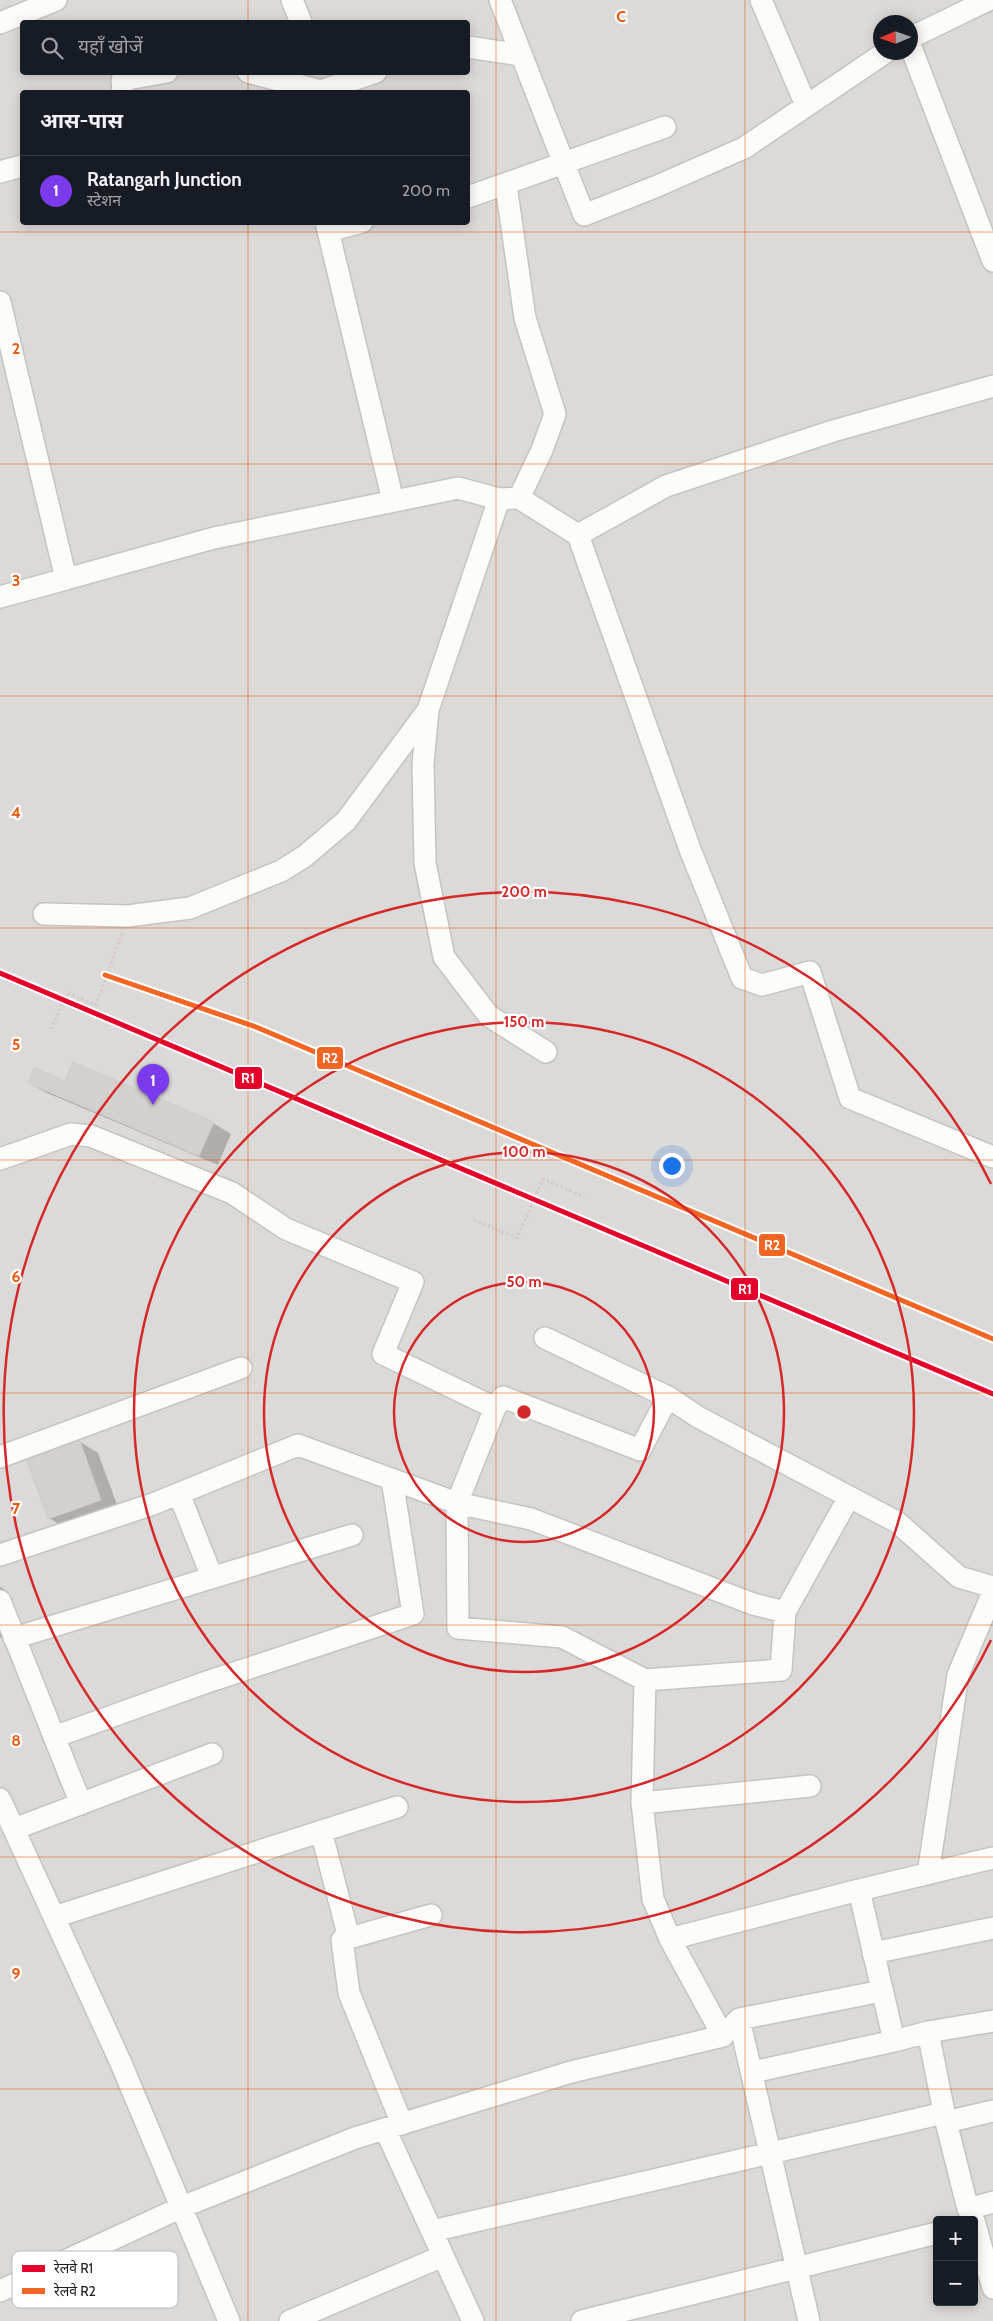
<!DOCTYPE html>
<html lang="hi">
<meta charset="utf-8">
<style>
:root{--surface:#171b24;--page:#20242c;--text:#f1f3f6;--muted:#9ea1a6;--line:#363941;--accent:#7c3aed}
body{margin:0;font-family:Cabin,"Noto Sans Devanagari",sans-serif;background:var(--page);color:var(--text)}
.controls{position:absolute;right:15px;bottom:15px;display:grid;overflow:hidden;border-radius:5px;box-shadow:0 2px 12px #0003}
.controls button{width:45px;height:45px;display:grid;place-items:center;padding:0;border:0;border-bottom:1px solid var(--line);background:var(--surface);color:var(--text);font:25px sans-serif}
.compass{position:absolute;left:873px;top:15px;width:45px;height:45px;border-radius:50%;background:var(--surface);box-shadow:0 2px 12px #0003;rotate:268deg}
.you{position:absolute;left:671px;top:1165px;width:18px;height:18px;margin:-12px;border:4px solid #fff;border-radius:50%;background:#1a73e8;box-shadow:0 0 0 8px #1a73e833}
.badge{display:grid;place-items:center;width:32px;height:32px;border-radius:50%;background:var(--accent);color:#fff;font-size:16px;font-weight:700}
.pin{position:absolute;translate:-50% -41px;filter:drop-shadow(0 1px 2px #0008)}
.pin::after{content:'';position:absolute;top:26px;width:18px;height:15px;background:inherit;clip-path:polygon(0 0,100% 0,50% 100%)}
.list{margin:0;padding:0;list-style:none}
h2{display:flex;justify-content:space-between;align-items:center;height:65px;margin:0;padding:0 20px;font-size:21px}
h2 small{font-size:16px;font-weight:400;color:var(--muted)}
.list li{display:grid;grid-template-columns:32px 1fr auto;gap:15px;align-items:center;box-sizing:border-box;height:70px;padding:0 20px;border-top:1px solid var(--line)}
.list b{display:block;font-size:19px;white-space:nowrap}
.list p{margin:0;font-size:16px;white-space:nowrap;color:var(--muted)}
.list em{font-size:16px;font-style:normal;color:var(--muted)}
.icon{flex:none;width:28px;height:28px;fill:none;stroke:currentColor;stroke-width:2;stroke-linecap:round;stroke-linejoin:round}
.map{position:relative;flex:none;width:993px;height:2321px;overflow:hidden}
.search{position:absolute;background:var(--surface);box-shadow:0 2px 12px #0003;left:20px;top:20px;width:450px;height:55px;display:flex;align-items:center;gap:12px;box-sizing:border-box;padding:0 18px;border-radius:5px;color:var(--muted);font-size:19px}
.panel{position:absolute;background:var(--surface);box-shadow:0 2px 12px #0003;left:20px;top:90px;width:450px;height:135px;border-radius:5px}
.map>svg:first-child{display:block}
.residential{fill:#dbdad8;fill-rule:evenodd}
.shadow{fill:#0003}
.building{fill:#d3d1ce;stroke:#d0cdc8}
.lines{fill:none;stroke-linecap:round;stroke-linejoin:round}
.minor-casing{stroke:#c5c4c3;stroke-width:24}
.path{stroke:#d7c9c6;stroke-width:3;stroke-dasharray:2.5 2.5;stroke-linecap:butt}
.minor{stroke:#fcfcfb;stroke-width:21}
.rail-1-casing{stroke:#fff;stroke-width:9}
.rail-2-casing{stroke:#fff;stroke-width:9}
.rail-1{stroke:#e4002b;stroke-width:5}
.rail-2{stroke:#f26522;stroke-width:5}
.grid{fill:none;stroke:#e8590c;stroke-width:1;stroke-opacity:0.55}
.ring{fill:none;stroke:#d62828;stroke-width:2.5}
.key{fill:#fff;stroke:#bcbcbc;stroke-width:1}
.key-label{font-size:14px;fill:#1e1e1e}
.grid-label{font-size:16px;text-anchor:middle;font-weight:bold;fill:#e8590c;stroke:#fff;stroke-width:4.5;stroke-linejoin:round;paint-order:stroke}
.centre{fill:#d62828;stroke:#fff;stroke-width:2.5}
.ring-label{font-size:15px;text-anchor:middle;font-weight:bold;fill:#d62828;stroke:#fff;stroke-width:4.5;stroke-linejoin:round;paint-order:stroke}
.line-badge{stroke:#fff;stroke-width:2}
.badge-label{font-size:14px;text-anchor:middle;font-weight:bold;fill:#fff}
</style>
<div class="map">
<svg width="993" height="2321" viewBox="0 0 993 2321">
<rect width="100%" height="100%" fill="#ecebe7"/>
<path class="residential" d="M0 0H993V2321H0ZM22 22H468V72H22ZM880 22H910V52H880ZM22 92H468V222H22ZM937 2220H974V2302H937Z"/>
<path class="shadow" d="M29 1083H66L213 1123 231 1134 218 1165 47 1093Z
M80 1442 98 1453 119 1510 67 1529 49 1518Z
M0 1587 4 1589 7 1599 10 1634 0 1638Z"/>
<path class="building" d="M73 1062 214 1122 199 1156 28 1083 34 1068 65 1081Z
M80 1441 101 1500 48 1519 27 1460Z"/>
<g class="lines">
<g class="minor-casing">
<path id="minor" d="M292 0 301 22
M500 0 584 215 655 187 744 148 886 52
M761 0 806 105
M0 23 56 0
M910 38 988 0
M910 45 993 261
M468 47 520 55
M248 72 321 91 376 72
M123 92 122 80 167 72
M0 172 22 166
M506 185 525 318 555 414 542 450 519 498
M468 197 665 127
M326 222 393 501
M328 231 362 222
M0 302 66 579 214 538 458 488 499 499 519 498 578 535 666 486 833 431 993 386
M578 535 691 852 742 978 762 985 810 972 850 1098 993 1157
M0 597 66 579
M428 710 423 764 425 863 444 957 489 1016 546 1052
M44 914 128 916 190 908 281 871 305 856 346 821 428 710 499 499
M0 1159 71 1134 91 1136 232 1193 286 1229 413 1282 383 1354 495 1408 503 1397 640 1450 668 1397
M545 1338 668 1397 698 1417 897 1522 959 1577 993 1587
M0 1457 241 1368
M179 1494 212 1577
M0 1555 153 1504 298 1445 457 1503 495 1408
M0 1601 81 1804
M14 1638 352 1535
M645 1680 562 1637 458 1628 457 1503 531 1519 753 1604 785 1612
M54 1737 204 1683 413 1614 392 1479
M0 1799 120 2061 229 2321
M642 1803 810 1786
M14 1829 212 1754
M321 1831 349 1938
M928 1874 958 1675 993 1592
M859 1890 894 2041 928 2032 946 2122 968 2209 993 2202
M54 1917 397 1807
M670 1939 653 1899 642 1803 645 1680 781 1670 785 1612 849 1497
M873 1953 993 1928
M739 2019 809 2321
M730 2029 739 2019 882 1991
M928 2032 993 2021
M753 2072 894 2041
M946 2122 993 2111
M402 2124 349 1993 342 1940 431 1915
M385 2129 473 2321
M974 2221 993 2288
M432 2231 944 2113
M0 2291 182 2207 355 2138 571 2072 723 2036 670 1939 851 1892 993 1858
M290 2321 443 2256
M582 2321 937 2233"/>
</g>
<path class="path" d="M51 1029 67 993 96 1005 122 933
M474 1220 517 1238 543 1179 584 1197"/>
<use href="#minor" class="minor"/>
<g class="rail-1-casing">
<path id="rail-1" d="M0 973 993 1394"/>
</g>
<g class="rail-2-casing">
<path id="rail-2" d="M105 975 256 1027 993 1339"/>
</g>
<use href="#rail-1" class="rail-1"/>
<use href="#rail-2" class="rail-2"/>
</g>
<path class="grid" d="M248 0V22M496 0V2321M745 0V2321M248 72V92M248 222V2321M0 232H993M0 464H993M0 696H993M0 928H993M0 1160H993M0 1393H993M0 1625H993M0 1857H993M0 2089H993"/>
<g class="ring">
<circle cx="524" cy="1412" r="130"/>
<circle cx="524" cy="1412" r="260"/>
<circle cx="524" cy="1412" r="390"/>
<path d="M991 1640A520 520 0 1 1 991 1184"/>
</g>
<rect x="12" y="2251" width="166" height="57" rx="8" class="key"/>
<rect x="22" y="2265" width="23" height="7" fill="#e4002b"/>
<rect x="22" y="2288" width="23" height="6" fill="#f26522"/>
<g class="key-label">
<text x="54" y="2273">रेलवे R1</text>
<text x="54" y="2296">रेलवे R2</text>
</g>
<g class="grid-label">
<text x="621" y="22">C</text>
<text x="16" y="354">2</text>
<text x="16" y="586">3</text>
<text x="16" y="818">4</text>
<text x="16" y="1050">5</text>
<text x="16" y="1282">6</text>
<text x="16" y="1514">7</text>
<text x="16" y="1746">8</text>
<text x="16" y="1979">9</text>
</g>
<circle cx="524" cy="1412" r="8" class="centre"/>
<g class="ring-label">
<text x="524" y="897">200 m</text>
<text x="524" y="1027">150 m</text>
<text x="524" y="1157">100 m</text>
<text x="524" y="1287">50 m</text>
</g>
<g class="line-badge">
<rect x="316" y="1046" width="28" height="24" rx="5" fill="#f26522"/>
<rect x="234" y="1066" width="29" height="24" rx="5" fill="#e4002b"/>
<rect x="758" y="1233" width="28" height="24" rx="5" fill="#f26522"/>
<rect x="730" y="1277" width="29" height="24" rx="5" fill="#e4002b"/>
</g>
<g class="badge-label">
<text x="330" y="1063">R2</text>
<text x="248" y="1083">R1</text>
<text x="772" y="1250">R2</text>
<text x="745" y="1294">R1</text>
</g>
</svg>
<div class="controls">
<button>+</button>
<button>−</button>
</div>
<svg class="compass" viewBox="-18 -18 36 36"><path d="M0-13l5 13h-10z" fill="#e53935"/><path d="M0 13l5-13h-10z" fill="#9ea1a6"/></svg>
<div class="you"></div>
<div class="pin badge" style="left:153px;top:1105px">1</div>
<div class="search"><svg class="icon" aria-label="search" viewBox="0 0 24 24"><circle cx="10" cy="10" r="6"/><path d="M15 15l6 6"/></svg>यहाँ खोजें</div>
<section class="panel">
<h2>आस-पास<small></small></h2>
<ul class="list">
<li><span class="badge">1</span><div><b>Ratangarh Junction</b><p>स्टेशन</p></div><em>200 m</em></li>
</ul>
</section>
</div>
